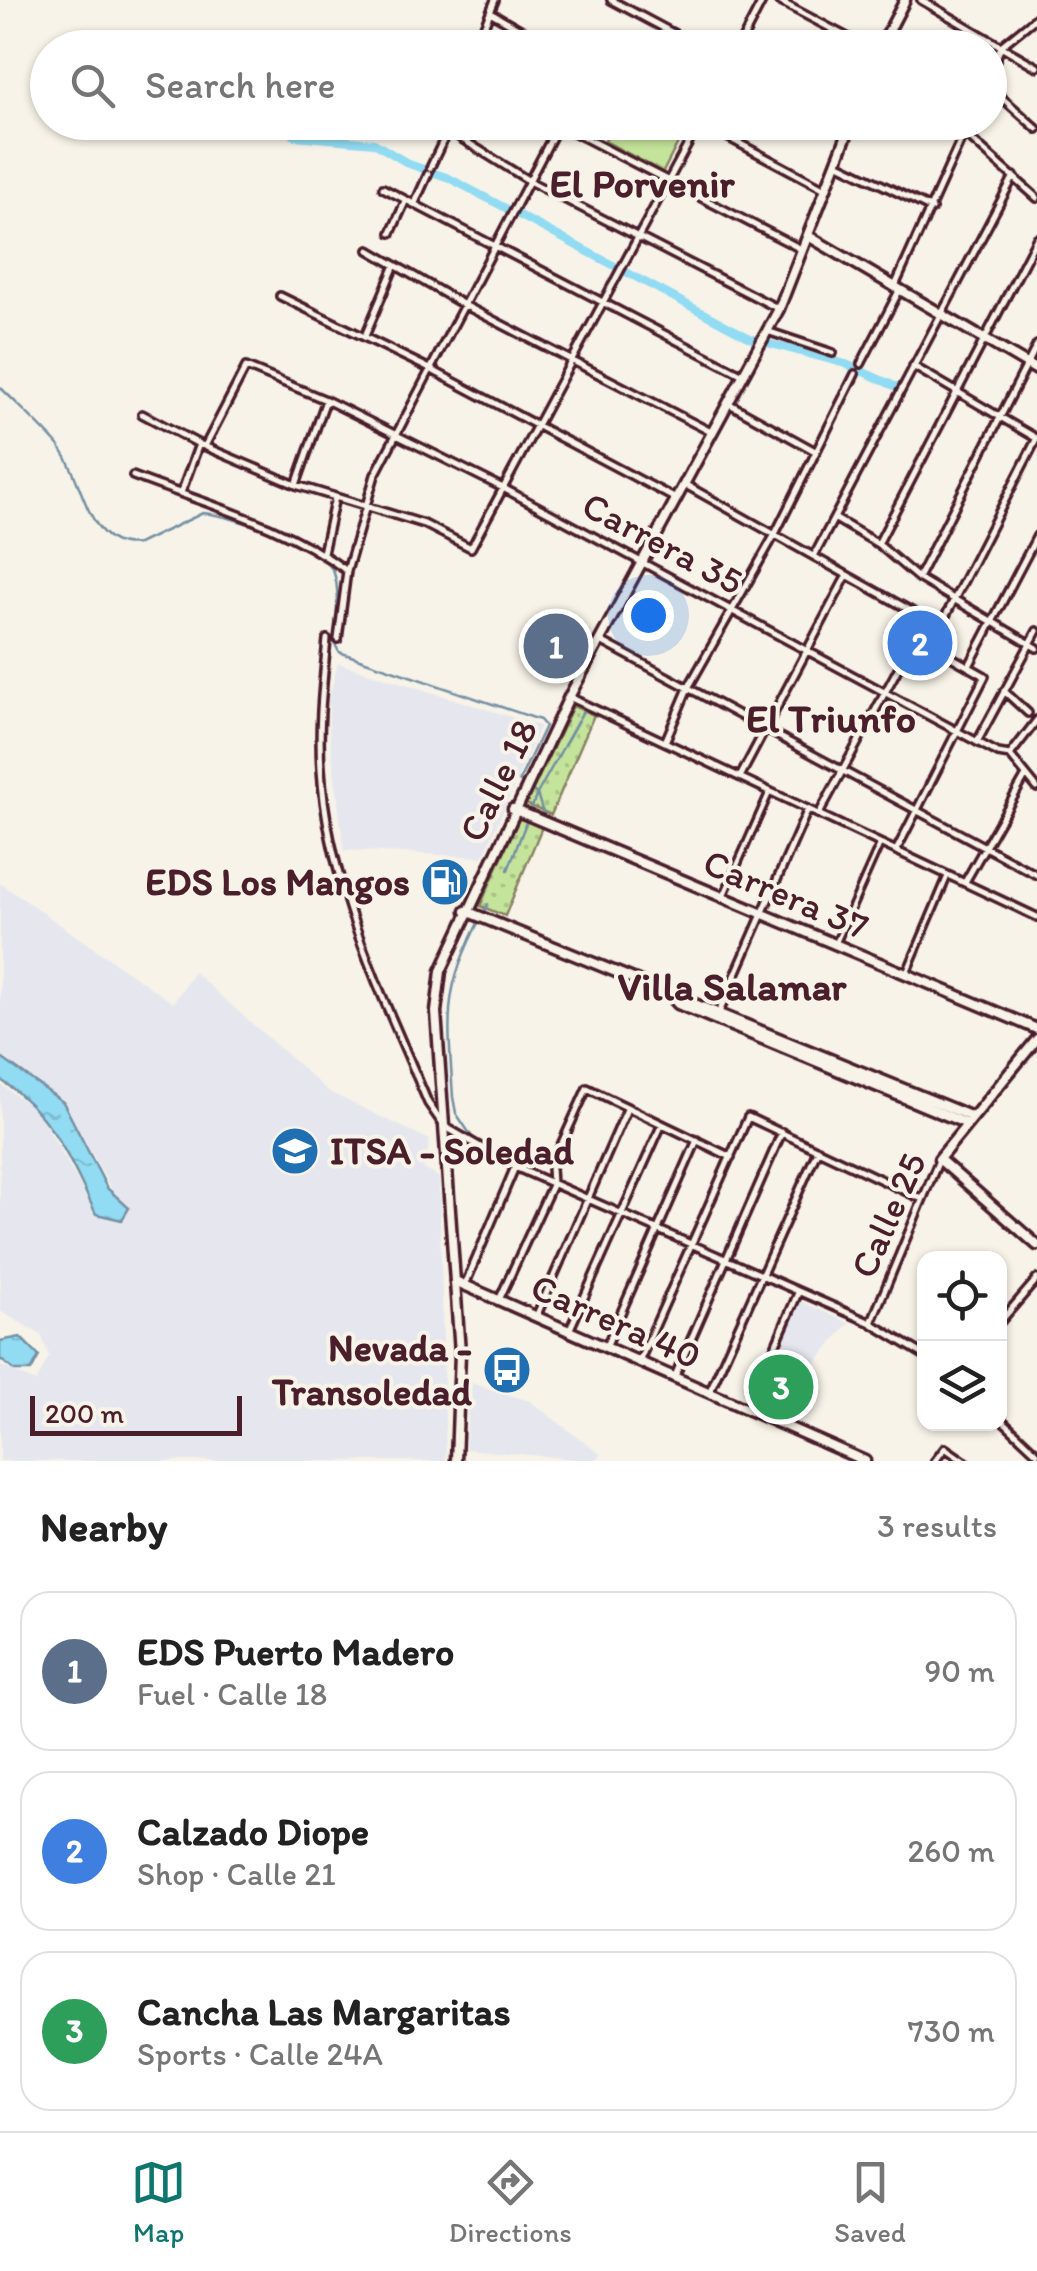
<!DOCTYPE html>
<meta charset="utf-8">
<style>
:root{--surface:#fff;--page:#f2f2f2;--text:#222;--muted:#767676;--line:#e0e0e0;--accent:#0f766e}
body{margin:0;font-family:Itim,sans-serif;background:var(--page);color:var(--text)}
.controls{position:absolute;right:30px;bottom:30px;display:grid;overflow:hidden;border-radius:20px;box-shadow:0 2px 8px #0004}
.controls button{width:90px;height:90px;display:grid;place-items:center;padding:0;border:0;border-bottom:2px solid var(--line);background:var(--surface);color:var(--text);font:50px sans-serif}
.scale{position:absolute;left:30px;bottom:25px;width:212px;box-sizing:border-box;padding-left:10px;border:5px solid #4a1f2b;border-top:0;font-size:28px;line-height:35px;white-space:nowrap;color:#4a1f2b;-webkit-text-stroke:8px #f7f3e8;paint-order:stroke}
.you{position:absolute;left:648px;top:615px;width:35px;height:35px;margin:-25px;border:8px solid #fff;border-radius:50%;background:#1a73e8;box-shadow:0 0 0 15px #1a73e833}
.badge{display:grid;place-items:center;width:65px;height:65px;border-radius:50%;background:var(--accent);color:#fff;font-size:32px;font-weight:700}
.pin{position:absolute;translate:-50% -50%;border:5px solid #fff;box-shadow:0 2px 10px #0006}
.list{margin:0;padding:0;list-style:none}
h2{display:flex;justify-content:space-between;align-items:center;height:130px;margin:0;padding:0 40px;font-size:42px}
h2 small{font-size:32px;font-weight:400;color:var(--muted)}
.list li{display:grid;grid-template-columns:65px 1fr auto;gap:30px;align-items:center;box-sizing:border-box;height:160px;margin:0 20px 20px;padding:0 20px;border:2px solid var(--line);border-radius:30px}
.list b{display:block;font-size:38px;white-space:nowrap}
.list p{margin:0;font-size:32px;white-space:nowrap;color:var(--muted)}
.list em{font-size:32px;font-style:normal;color:var(--muted)}
.icon{flex:none;width:55px;height:55px;fill:none;stroke:currentColor;stroke-width:2;stroke-linecap:round;stroke-linejoin:round}
.map{position:relative;flex:none;width:1037px;height:1461px;overflow:hidden}
.search{position:absolute;background:var(--surface);box-shadow:0 2px 8px #0004;left:30px;right:30px;top:30px;height:110px;display:flex;align-items:center;gap:25px;box-sizing:border-box;padding:0 35px;border-radius:55px;color:var(--muted);font-size:38px}
.sheet{height:670px;background:var(--surface)}
nav{display:flex;justify-content:space-around;align-items:center;box-sizing:border-box;height:140px;border-top:2px solid var(--line);background:var(--surface);font-size:28px;color:var(--muted)}
nav a{display:grid;justify-items:center;gap:5px}
nav .on{color:var(--accent)}
.map>svg:first-child{display:block}
.built{fill:#e6e7ee}
.grass{fill:url(#grass-dots);stroke:#888263;stroke-width:2.5}
.pitch{fill:#c5e49b;stroke:#888263;stroke-width:2.5}
.water{fill:url(#water-ripples);stroke:#7590a3;stroke-width:2.5}
.lines{fill:none;stroke-linecap:round;stroke-linejoin:round}
.stream{stroke:#7590a3;stroke-width:2.5}
.canal{stroke:#91dbf3;stroke-width:8}
.pedestrian-casing{stroke:#4a1f2b;stroke-width:11}
.minor-casing{stroke:#4a1f2b;stroke-width:12}
.tertiary-casing{stroke:#4a1f2b;stroke-width:15}
.secondary-casing{stroke:#4a1f2b;stroke-width:15}
.pedestrian{stroke:#f7f3e8;stroke-width:4}
.minor{stroke:#f7f3e8;stroke-width:5}
.tertiary{stroke:#f7f3e8;stroke-width:8}
.secondary{stroke:#f7f3e8;stroke-width:8}
.labels{text-anchor:middle;dominant-baseline:central;stroke-width:8;stroke-linejoin:round;paint-order:stroke}
.street-label{font-size:38px;fill:#4a1f2b;stroke:#f7f3e8}
.poi-label{font-size:38px;font-weight:bold;fill:#4a1f2b;stroke:#f7f3e8;text-anchor:end}
.neighbourhood-label{font-size:40px;font-weight:bold;fill:#4a1f2b;stroke:#f7f3e8}
</style>
<div class="map">
<svg width="1037" height="1461" viewBox="0 0 1037 1461">
<defs>
<pattern id="grass-dots" width="8" height="8" patternUnits="userSpaceOnUse" patternTransform="scale(2.5)"><rect width="8" height="8" fill="#c5e49b"/><path d="M2 2h.1M6 6h.1" fill="none" stroke="#abc386" stroke-width="1.8" stroke-linecap="round"/></pattern>
<pattern id="water-ripples" width="26" height="14" patternUnits="userSpaceOnUse" patternTransform="scale(2.5)"><rect width="26" height="14" fill="#91dbf3"/><path d="M2 4q2-2 4 0t4 0M15 11q2-2 4 0t4 0" fill="none" stroke="#7fbcd0"/></pattern>
</defs>
<rect width="100%" height="100%" fill="#f7f3e8"/>
<filter id="ink" filterUnits="userSpaceOnUse"><feTurbulence type="fractalNoise" baseFrequency=".01" numOctaves="2"/><feDisplacementMap in="SourceGraphic" scale="20" xChannelSelector="R" yChannelSelector="G"/><feConvolveMatrix kernelMatrix="1 2 1 2 8 2 1 2 1" color-interpolation-filters="sRGB"/></filter>
<g filter="url(#ink)">
<path class="built" d="M338 663 540 726 483 857 344 850 329 729V699Z
M0 883 173 1003 194 972 329 1092 430 1140 424 1169 439 1177 446 1461H0V1365L36 1382 49 1356 41 1335 0 1311V1084L38 1111 96 1213 119 1203 63 1102 0 1057Z
M800 1301 849 1323 808 1372 776 1356Z
M471 1383 530 1401 600 1454 596 1461 465 1449Z"/>
<path class="grass" d="M573 706 594 715 551 815 526 804Z
M520 817 542 827 505 916 480 906Z"/>
<path class="pitch" d="M614 123 686 122 688 123 663 172 605 141Z
M777 1358 806 1373 785 1416 755 1400Z"/>
<path class="water" d="M0 1057 63 1102 107 1188 129 1208 122 1220 96 1214C68 1156 54 1117 0 1079Z
M20 1337 39 1356 31 1371H15L0 1359V1341Z"/>
<g class="lines">
<path class="stream" d="M0 387C19 406 39 424 56 443 85 475 85 552 138 544L203 513C230 515 324 546 334 573 341 594 335 621 334 642L339 652 540 720 545 726 519 781 537 794 546 822
M508 870 537 794 586 706
M476 1143 456 1113 453 1097C447 1006 443 987 488 904"/>
<path class="canal" d="M284 122 294 136 374 143 409 164 449 178 752 339 846 364 901 389"/>
<g class="pedestrian-casing">
<path id="pedestrian" d="M723 897 770 791
M835 945 880 844
M906 974 948 875"/>
</g>
<g class="minor-casing">
<path id="minor" d="M611 0 701 48
M777 0 868 48
M921 0 1037 67
M490 12 553 48
M475 48 495 0
M738 48 763 0
M990 75 1001 46 1037 17
M990 87 1037 129
M554 122 801 249
M699 122 827 190
M449 131 531 182 779 309
M964 133 1037 198
M837 163 932 209
M430 168 452 122
M383 188 743 375
M415 203 428 174
M391 233 406 200
M369 250 464 305 711 432
M895 286 969 122
M280 296 430 369 676 499
M767 331 833 353
M365 336 395 265
M861 364 900 289
M913 366 1036 438
M728 403 815 451
M142 414 199 444 296 485 424 524 471 548 700 122
M206 444 246 367 326 400 505 489 998 753 1010 755 1037 788
M133 476C205 504 284 524 347 571
M684 484 940 627 1037 438
M296 485 326 400
M181 493 199 444
M834 518 878 544 918 578 1037 648
M878 544 1037 238
M323 553 335 497
M814 556 1014 176
M918 578 1037 345
M327 639C323 683 318 726 321 769 328 888 383 995 428 1103L444 1126 515 1167 871 1323 924 1355
M338 639 347 571 375 475 560 122
M599 640 1037 875
M969 666 1037 536
M1004 691 1028 713
M569 697 1037 917
M665 742 688 688 774 536 855 374
M977 742 1037 631
M1010 755 1037 720
M740 777 847 575
M819 814 925 619
M896 851 985 676 932 646
M965 882 1025 777
M717 1017 808 809
M465 1285 515 1167
M499 1300 552 1185 551 1167 587 1088 731 1157
M536 1317 627 1109
M1000 1322 1037 1279
M871 1323 939 1160
M569 1331 662 1124
M606 1347 697 1140
M639 1362 748 1117 922 1199
M675 1376 782 1132
M709 1393 818 1149
M748 1409 798 1293
M1000 1418 1037 1453
M935 1461 945 1448 964 1461"/>
</g>
<g class="tertiary-casing">
<path id="tertiary" d="M810 237 1037 370
M513 809 1037 1029
M466 911 970 1116
M670 995 678 1004 965 1123
M1037 1039 939 1159 1037 1245
M455 1281 865 1461"/>
</g>
<g class="secondary-casing">
<path id="secondary" d="M880 48 905 0
M456 1461 460 1353 436 1012 441 971 569 697 779 309 852 122"/>
</g>
<use href="#pedestrian" class="pedestrian"/>
<use href="#minor" class="minor"/>
<use href="#tertiary" class="tertiary"/>
<use href="#secondary" class="secondary"/>
</g>
</g>
<defs>
<g id="fuel-disc" transform="scale(2.5)"><circle r="9.5" fill="#1f6fb2" stroke="#f7f3e8"/><path d="M-5.5-6h7V0h2V4h1.3V-2.5L3-4.5l.8-.8L6-3V5H2.5V1h-1V6h-7ZM-4.2-4.7v3.2H.2V-4.7Z" fill="#fff"/></g>
<g id="university-disc" transform="scale(2.5)"><circle r="9.5" fill="#1f6fb2" stroke="#f7f3e8"/><path d="M0-5L7-2L0 1L-7-2ZM-4 1L0 2.5L4 1V4Q0 6-4 4Z" fill="#fff"/></g>
<g id="bus-disc" transform="scale(2.5)"><circle r="9.5" fill="#1f6fb2" stroke="#f7f3e8"/><path d="M-5-6H5V4H4V6H2V4H-2V6H-4V4H-5ZM-3.5-4V0h7V-4ZM-3.5 1.2v1.5H-2V1.2ZM2 1.2v1.5H3.5V1.2Z" fill="#fff"/></g>
</defs>
<g fill-rule="evenodd">
<use href="#fuel-disc" x="445" y="882"/>
<use href="#university-disc" x="295" y="1151"/>
<use href="#bus-disc" x="507" y="1370"/>
</g>
<g class="labels">
<g class="street-label">
<text transform="translate(663 543) rotate(28)">Carrera 35</text>
<text transform="translate(498 780) rotate(-64)">Calle 18</text>
<text transform="translate(786 894) rotate(23)">Carrera 37</text>
<text transform="translate(888 1215) rotate(-66)">Calle 25</text>
<text transform="translate(616 1321) rotate(24)">Carrera 40</text>
</g>
<g class="poi-label">
<text x="410" y="882">EDS Los Mangos</text>
<text x="330" y="1151" text-anchor="start">ITSA - Soledad</text>
<text x="472" y="1348">Nevada -<tspan x="472" dy="44">Transoledad</tspan></text>
</g>
<g class="neighbourhood-label">
<text x="642" y="183">El Porvenir</text>
<text x="831" y="718">El Triunfo</text>
<text x="732" y="986">Villa Salamar</text>
</g>
</g>
</svg>
<div class="controls">
<button><svg class="icon" aria-label="locate" viewBox="0 0 24 24"><circle cx="12" cy="12" r="6"/><path d="M12 2v4M12 18v4M2 12h4M18 12h4"/></svg></button>
<button><svg class="icon" aria-label="layers" viewBox="0 0 24 24"><path d="M12 4l9 5-9 5-9-5zM3 14l9 5 9-5"/></svg></button>
</div>
<div class="scale">200 m</div>
<div class="you"></div>
<div class="pin badge" style="left:556px;top:646px;background:#5c6f8a">1</div>
<div class="pin badge" style="left:920px;top:643px;background:#3f7fe0">2</div>
<div class="pin badge" style="left:781px;top:1387px;background:#2e9e5b">3</div>
<div class="search"><svg class="icon" aria-label="search" viewBox="0 0 24 24"><circle cx="10" cy="10" r="6"/><path d="M15 15l6 6"/></svg>Search here</div>
</div>
<section class="sheet">
<h2>Nearby<small>3 results</small></h2>
<ul class="list">
<li><span class="badge" style="background:#5c6f8a">1</span><div><b>EDS Puerto Madero</b><p>Fuel · Calle 18</p></div><em>90 m</em></li>
<li><span class="badge" style="background:#3f7fe0">2</span><div><b>Calzado Diope</b><p>Shop · Calle 21</p></div><em>260 m</em></li>
<li><span class="badge" style="background:#2e9e5b">3</span><div><b>Cancha Las Margaritas</b><p>Sports · Calle 24A</p></div><em>730 m</em></li>
</ul>
</section>
<nav>
<a class="on"><svg class="icon" aria-label="map" viewBox="0 0 24 24"><path d="M3 6l6-2 6 2 6-2v14l-6 2-6-2-6 2zM9 4v14M15 6v14"/></svg>Map</a>
<a><svg class="icon" aria-label="directions" viewBox="0 0 24 24"><path d="M12 3l9 9-9 9-9-9zM9 14v-3h6M13 9l2 2-2 2"/></svg>Directions</a>
<a><svg class="icon" aria-label="saved" viewBox="0 0 24 24"><path d="M7 4h10v16l-5-4-5 4z"/></svg>Saved</a>
</nav>
